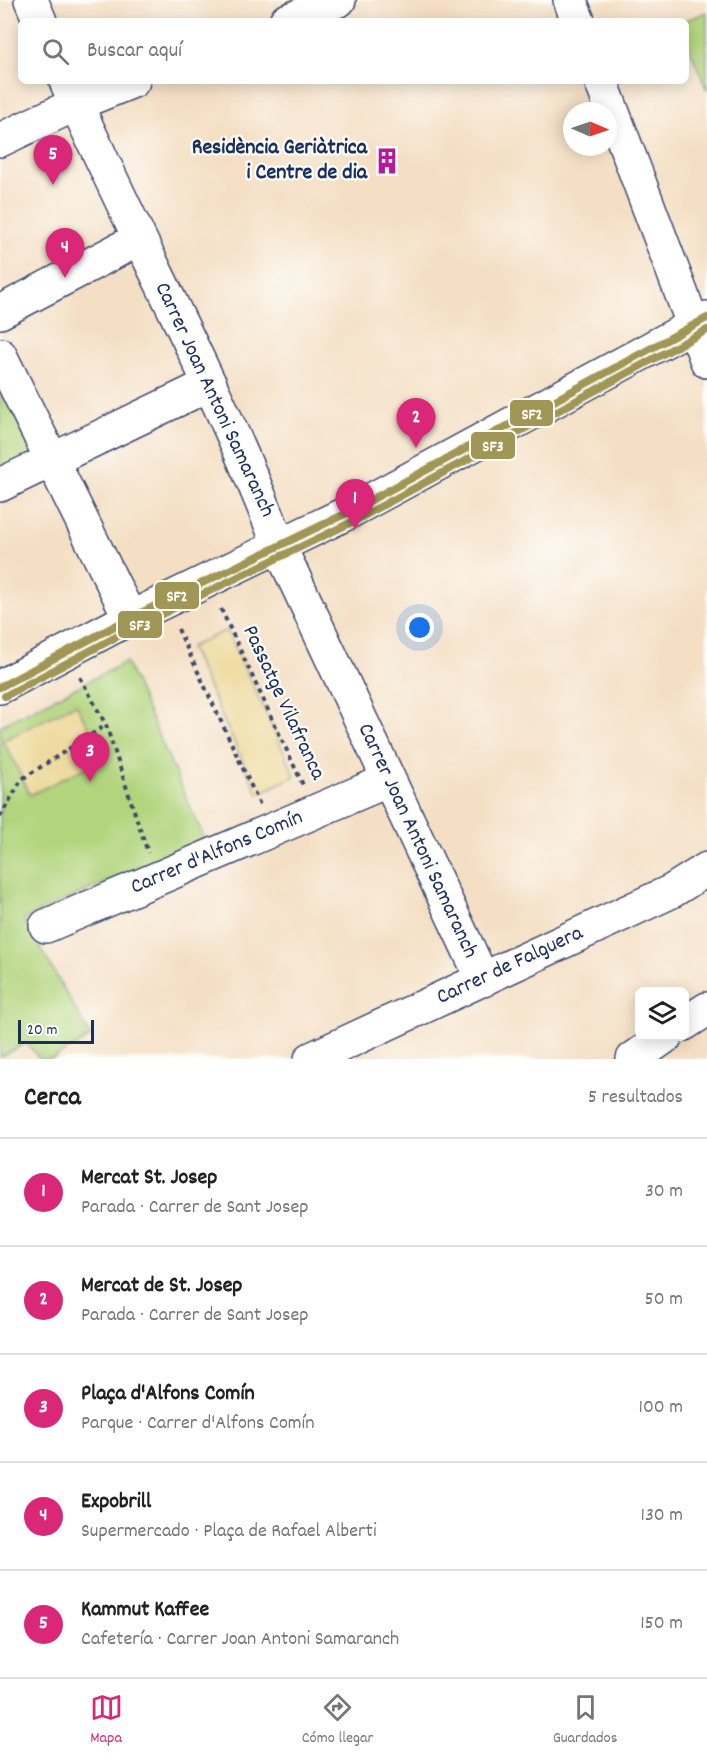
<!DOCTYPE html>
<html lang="es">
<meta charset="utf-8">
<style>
:root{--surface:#fff;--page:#f6f6f6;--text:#222;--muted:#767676;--line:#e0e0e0;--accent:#db2777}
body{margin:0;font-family:Dekko,sans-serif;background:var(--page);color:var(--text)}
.controls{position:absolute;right:18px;bottom:18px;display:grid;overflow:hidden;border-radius:9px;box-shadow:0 3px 15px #0003}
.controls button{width:54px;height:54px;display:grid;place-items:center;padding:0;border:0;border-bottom:2px solid var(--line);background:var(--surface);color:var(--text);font:30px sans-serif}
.compass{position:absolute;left:563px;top:102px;width:54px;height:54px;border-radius:50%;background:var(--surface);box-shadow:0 3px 15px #0003;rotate:92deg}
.scale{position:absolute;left:18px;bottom:15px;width:76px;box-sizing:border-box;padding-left:6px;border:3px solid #1b2f5e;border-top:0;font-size:16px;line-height:21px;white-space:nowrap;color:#1b2f5e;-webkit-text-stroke:4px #fdfcf7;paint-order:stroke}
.you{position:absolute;left:420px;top:628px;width:21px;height:21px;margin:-15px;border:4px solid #fff;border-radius:50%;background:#1a73e8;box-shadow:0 0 0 9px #1a73e833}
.badge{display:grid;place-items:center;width:39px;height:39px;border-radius:50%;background:var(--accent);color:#fff;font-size:20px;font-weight:700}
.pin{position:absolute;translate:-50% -50px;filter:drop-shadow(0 2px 3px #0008)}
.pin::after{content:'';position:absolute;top:32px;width:21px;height:18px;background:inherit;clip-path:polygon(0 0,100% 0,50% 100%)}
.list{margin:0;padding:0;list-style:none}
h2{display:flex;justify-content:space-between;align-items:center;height:78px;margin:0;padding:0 24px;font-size:26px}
h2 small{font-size:20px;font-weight:400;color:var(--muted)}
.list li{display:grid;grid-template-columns:39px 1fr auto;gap:18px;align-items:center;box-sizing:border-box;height:108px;padding:0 24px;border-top:2px solid var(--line)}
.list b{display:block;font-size:22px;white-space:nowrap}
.list p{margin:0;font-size:20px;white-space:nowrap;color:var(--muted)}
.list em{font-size:20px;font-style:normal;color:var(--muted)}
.icon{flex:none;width:33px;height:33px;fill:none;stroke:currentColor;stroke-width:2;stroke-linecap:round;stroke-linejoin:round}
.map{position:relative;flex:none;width:707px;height:1059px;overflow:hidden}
.search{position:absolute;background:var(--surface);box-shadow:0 3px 15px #0003;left:18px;right:18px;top:18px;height:66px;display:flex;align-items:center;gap:15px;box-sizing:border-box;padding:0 21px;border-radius:9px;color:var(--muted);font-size:22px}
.sheet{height:618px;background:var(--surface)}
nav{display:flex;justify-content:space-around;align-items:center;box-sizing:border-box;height:84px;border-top:2px solid var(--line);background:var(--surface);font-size:16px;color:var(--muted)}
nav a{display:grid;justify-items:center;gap:3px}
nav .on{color:var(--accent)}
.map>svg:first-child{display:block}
.green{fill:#b1d47c;stroke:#66826d;stroke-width:1.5}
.sand{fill:#eeda9e;stroke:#84847e;stroke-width:1.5}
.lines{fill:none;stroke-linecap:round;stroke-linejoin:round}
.minor-casing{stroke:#3c496d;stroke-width:36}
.major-casing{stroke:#3c496d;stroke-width:36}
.path{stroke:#3c496d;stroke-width:4;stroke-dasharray:4.5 4.5;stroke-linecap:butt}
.minor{stroke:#fff;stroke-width:33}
.major{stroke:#fff;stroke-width:33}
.bus-1-casing{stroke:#fdfcf7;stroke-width:12}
.bus-2-casing{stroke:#fdfcf7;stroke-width:12}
.bus-1{stroke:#a09655;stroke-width:8}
.bus-2{stroke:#a09655;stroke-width:8}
.labels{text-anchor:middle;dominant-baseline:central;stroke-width:4.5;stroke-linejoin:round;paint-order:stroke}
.poi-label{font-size:22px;font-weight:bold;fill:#1b2f5e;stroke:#fdfcf7;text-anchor:end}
.street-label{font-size:22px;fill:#1b2f5e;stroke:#fdfcf7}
.line-badge{stroke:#fdfcf7;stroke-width:2}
.badge-label{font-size:16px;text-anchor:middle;font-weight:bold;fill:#fff}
</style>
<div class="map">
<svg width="707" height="1059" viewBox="0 0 707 1059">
<rect width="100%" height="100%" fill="#fdfcf7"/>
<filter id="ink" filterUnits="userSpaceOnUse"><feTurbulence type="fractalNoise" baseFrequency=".0167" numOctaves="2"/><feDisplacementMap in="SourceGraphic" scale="12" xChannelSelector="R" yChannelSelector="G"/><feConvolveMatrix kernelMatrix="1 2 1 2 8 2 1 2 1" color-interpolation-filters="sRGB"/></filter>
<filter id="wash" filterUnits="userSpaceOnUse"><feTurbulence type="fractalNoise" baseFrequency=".008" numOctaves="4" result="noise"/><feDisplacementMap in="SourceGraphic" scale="24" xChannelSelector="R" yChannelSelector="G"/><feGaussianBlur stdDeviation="1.35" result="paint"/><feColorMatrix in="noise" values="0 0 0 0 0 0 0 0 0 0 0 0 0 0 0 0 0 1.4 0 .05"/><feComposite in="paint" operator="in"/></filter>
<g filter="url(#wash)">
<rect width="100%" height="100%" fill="#f4dfc4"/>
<path class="green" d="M707 12V91L686 39 684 21Z
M0 381 38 455 0 474Z
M126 662 204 838 24 919 91 1037 52 1059H40L26 1043 0 1057V726Z"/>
<path class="sand" d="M227 630 295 776 258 794 190 647Z
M76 704 105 758 30 795C20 776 15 758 2 741Z"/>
</g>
<g filter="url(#ink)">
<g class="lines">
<g class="minor-casing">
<path id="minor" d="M31 0 40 21
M570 0 578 21
M286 21 339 0
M66 81C135 238 219 388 280 548L483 980
M601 81 707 361
M0 140 76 104 133 81
M0 312 139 239
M0 355 130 618
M0 485 210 384
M0 687 130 618 347 513 707 318
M46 926 389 780
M311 1059 672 891 707 869"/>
</g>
<g class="major-casing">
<path id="major" d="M684 1024 707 1009
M633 1059 666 1036"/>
</g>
<path class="path" d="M221 609 303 785
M178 629 260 805
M80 677 106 725 148 853
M0 817 22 779 106 725"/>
<use href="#minor" class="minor"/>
<use href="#major" class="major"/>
<g class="bus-1-casing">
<path id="bus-1" d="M0 687 130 618 347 513 707 318"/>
</g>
<g class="bus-2-casing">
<path id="bus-2" d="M5 696 135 627 352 522 707 330"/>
</g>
<use href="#bus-1" class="bus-1"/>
<use href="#bus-2" class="bus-2"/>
</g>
</g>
<defs>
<g id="building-bare" transform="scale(2.07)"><path d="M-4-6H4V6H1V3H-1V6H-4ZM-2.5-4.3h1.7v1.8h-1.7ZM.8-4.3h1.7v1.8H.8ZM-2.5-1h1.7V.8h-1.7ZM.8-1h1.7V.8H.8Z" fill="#b5179e" stroke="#fdfcf7" stroke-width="2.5" paint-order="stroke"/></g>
</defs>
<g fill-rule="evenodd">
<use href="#building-bare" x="387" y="161"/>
</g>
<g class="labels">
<g class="poi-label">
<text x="367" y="148">Residència Geriàtrica<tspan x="367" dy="25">i Centre de dia</tspan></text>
</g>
<g class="street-label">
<text transform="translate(214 400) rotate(65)">Carrer Joan Antoni Samaranch</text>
<text transform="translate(283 703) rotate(65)">Passatge Vilafranca</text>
<text transform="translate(417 841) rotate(65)">Carrer Joan Antoni Samaranch</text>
<text transform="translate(217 853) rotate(-23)">Carrer d'Alfons Comín</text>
<text transform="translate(510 966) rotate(-25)">Carrer de Falguera</text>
</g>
</g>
<g class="line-badge">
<rect x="509" y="399" width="45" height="28" rx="6" fill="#a09655"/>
<rect x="470" y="431" width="46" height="29" rx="6" fill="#a09655"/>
<rect x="154" y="581" width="46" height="29" rx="6" fill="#a09655"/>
<rect x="117" y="610" width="46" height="29" rx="6" fill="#a09655"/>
</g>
<g class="badge-label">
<text x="532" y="419">SF2</text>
<text x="493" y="451">SF3</text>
<text x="177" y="601">SF2</text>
<text x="140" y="630">SF3</text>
</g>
</svg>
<div class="controls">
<button><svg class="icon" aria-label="layers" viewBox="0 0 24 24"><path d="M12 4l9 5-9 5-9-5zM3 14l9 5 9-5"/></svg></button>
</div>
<svg class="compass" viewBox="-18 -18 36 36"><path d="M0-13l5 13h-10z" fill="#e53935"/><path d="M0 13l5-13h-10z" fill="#767676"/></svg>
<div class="scale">20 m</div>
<div class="you"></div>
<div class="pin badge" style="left:355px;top:529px">1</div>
<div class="pin badge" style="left:416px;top:448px">2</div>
<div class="pin badge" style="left:90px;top:782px">3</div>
<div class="pin badge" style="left:65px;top:278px">4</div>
<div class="pin badge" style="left:53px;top:185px">5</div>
<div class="search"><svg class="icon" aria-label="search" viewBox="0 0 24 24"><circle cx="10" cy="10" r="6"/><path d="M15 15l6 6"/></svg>Buscar aquí</div>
</div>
<section class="sheet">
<h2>Cerca<small>5 resultados</small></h2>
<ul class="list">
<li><span class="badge">1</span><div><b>Mercat St. Josep</b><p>Parada · Carrer de Sant Josep</p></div><em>30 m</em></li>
<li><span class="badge">2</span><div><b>Mercat de St. Josep</b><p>Parada · Carrer de Sant Josep</p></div><em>50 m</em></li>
<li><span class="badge">3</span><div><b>Plaça d'Alfons Comín</b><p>Parque · Carrer d'Alfons Comín</p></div><em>100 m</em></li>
<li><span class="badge">4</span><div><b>Expobrill</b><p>Supermercado · Plaça de Rafael Alberti</p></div><em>130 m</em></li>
<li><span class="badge">5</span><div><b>Kammut Kaffee</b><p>Cafetería · Carrer Joan Antoni Samaranch</p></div><em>150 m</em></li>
</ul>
</section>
<nav>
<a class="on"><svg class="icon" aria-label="map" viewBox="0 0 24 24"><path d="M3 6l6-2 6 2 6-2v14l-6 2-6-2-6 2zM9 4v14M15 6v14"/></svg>Mapa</a>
<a><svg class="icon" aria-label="directions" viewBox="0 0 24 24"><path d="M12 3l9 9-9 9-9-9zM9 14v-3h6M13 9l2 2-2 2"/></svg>Cómo llegar</a>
<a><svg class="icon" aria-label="saved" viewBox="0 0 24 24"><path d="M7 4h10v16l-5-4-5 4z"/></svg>Guardados</a>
</nav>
